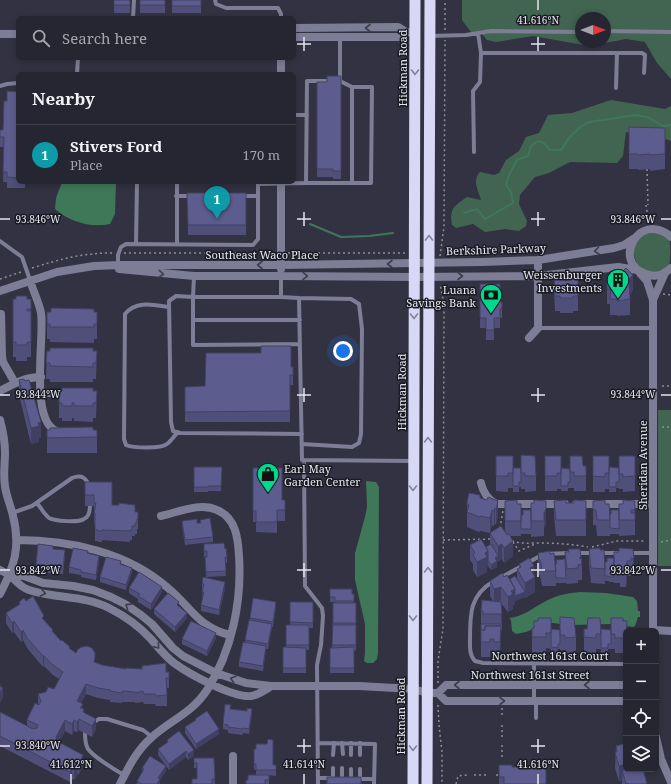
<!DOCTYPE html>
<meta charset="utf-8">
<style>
:root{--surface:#262632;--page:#2e2e3a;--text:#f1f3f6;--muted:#a4a5ac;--line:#42434d;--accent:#00d98c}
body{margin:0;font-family:"Noto Serif",serif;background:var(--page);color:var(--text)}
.controls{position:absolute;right:12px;bottom:12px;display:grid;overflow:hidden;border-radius:6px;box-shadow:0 2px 6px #0003}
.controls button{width:36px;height:36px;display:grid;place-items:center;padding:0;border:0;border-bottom:1px solid var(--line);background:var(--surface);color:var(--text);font:20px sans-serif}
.compass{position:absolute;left:575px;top:12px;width:36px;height:36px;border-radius:50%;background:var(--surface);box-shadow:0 2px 6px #0003;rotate:90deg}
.you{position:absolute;left:343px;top:351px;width:14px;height:14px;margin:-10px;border:3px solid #fff;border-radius:50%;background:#1a73e8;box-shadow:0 0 0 6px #1a73e833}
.badge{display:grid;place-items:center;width:26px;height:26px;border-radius:50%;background:var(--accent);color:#fff;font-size:13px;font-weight:700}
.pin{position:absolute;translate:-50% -33px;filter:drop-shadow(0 1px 2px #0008)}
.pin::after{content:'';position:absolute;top:21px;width:14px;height:12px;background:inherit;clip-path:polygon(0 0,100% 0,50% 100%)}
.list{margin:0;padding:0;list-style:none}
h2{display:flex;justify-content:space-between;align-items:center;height:52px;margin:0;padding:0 16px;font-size:17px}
h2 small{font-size:13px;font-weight:400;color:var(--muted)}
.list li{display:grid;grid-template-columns:26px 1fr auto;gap:12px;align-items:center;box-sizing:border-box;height:60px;padding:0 16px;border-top:1px solid var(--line)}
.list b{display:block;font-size:15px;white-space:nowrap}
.list p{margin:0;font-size:13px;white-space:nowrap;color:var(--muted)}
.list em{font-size:13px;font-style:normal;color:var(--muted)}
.icon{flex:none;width:22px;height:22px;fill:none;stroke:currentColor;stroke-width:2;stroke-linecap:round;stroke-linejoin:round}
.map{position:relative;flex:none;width:671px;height:784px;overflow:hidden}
.search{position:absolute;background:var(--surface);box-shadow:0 2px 6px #0003;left:16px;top:16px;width:280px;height:44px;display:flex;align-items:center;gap:10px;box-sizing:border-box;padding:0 14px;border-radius:6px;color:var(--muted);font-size:15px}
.panel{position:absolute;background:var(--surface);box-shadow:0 2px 6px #0003;left:16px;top:72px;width:280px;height:112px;border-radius:6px}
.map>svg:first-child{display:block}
.green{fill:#426551;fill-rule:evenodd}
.water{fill:#3e7859}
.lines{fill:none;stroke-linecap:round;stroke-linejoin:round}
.stream{stroke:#3e7859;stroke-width:2}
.path{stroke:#8e8e9b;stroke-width:1.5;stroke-dasharray:2 3;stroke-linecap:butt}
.service{stroke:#7d7e95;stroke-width:4}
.minor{stroke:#7d7e95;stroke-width:8}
.trunk{stroke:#d8d8f6;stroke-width:11}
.wall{fill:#504f7a}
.shaded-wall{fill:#414063}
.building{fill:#5d5c8e;stroke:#414063}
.oneway{stroke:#3d3e4a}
.oneway2{stroke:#828397}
.ticks{fill:none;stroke:#e5e5f0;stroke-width:1.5}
.labels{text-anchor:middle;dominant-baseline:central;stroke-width:3;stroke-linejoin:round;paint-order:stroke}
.street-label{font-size:11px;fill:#e5e5f0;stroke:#1a1b22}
.poi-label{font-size:11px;fill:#e5e5f0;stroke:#1a1b22;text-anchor:end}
.ticks-label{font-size:10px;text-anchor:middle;fill:#e5e5f0;stroke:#1a1b22;stroke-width:3;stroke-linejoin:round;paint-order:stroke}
</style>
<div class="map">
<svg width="671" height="784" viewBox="0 0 671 784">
<rect width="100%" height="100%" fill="#323242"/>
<path class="green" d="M462 0H671V79L657 63 645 42 626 39 589 46 533 36 496 42 487 40 481 33 471 32 462 20ZM581 18H605V42H581Z
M611 100 665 109 671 106V141L660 137 649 138 626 132 623 156 617 163 570 162 549 173 535 177 520 195 519 204 527 221 526 226 519 231 505 229 485 232 473 224 456 228 452 225C449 208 454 206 467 197L481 200C478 190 472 180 480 172L494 175 499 173 506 160 519 151 526 137 539 133 548 115 572 113Z
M656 232C660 235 666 237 669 240 671 245 671 263 668 267 665 269 663 270 660 271 635 280 623 242 646 234 649 233 653 233 656 232Z
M658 410H671V566H658Z"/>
<path class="water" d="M62 182H116L115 214 110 224C91 228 70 222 55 209L56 198Z
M366 481 376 482 379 487 378 653 377 659 373 663H367L364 661 365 653V624L355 580V553L365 517 367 507Z
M580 592 606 593 633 597 637 601 638 611H640V617H638L635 626 633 627 613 624 572 625 552 623 545 624 526 632 516 634 512 631 511 620 509 618C523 617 534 607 546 601 557 595 568 593 580 592Z"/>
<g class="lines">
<path class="stream" d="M464 213 477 209 485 219 513 203 511 192 506 185 509 175 517 160 528 156 531 146 538 141 544 143 550 150H561L569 138 580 127 589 122 636 115 647 117 663 126 671 125
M310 224 341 237 369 236 393 233"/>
<path class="path" d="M445 30V0
M647 169 648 205
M646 205 648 218
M124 253H274
M288 253H406
M440 256 444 227 445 40
M32 268C61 259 82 253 112 253
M0 279 21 272
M663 294 671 295
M662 386H671
M662 427H671
M500 528 503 510
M443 540 491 539
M512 541C521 544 529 543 538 543 555 543 571 544 588 547
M513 542 519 551 535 544
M661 542 671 540
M592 547 617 541H645
M438 683V661L443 629 444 305 440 284
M438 705 439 725 442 752V784
M502 708V718
M502 725V738
M502 745V759
M474 775H488
M496 775H499
M456 784 458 776 467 775"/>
<path class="service" d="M215 0 216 4 226 8H278L281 14V18
M133 18 134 0
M605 31 671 32
M430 36 466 35 491 31 581 32
M481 53H617L616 88
M617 53H642L645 55 644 73
M77 74 78 58
M340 81V38
M340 81 352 87V183H371L372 87H352
M0 86 7 84 18 83
M294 115H307
M474 152 473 91 480 82 481 53 478 33
M306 183H352
M176 196H191
M242 196H258
M0 241 22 257 30 280
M136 244 137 182
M177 244V182
M118 265V255L121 247 126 244 253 245 258 239V184L306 183 307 81H331
M194 276 193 297H281V276
M281 297 299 298 302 460 412 461
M299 298 351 299 359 304 362 329 361 434 359 443 352 447 302 444
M169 307C154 305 136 300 125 314L124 439 126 445C133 448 161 449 167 444 171 441 174 436 178 432
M193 320H300
M538 328H653
M300 344 193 345V297L176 296 169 301 171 422 173 431 180 433 302 434
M304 460 305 586 322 608 323 616 321 645 317 665 318 784
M37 503C41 508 44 514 49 518 55 521 78 523 84 519 89 517 90 510 90 505
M12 513 32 506 72 478C82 474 86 478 90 487
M576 553H593
M600 553H619
M630 553H653
M500 578 540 556 545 554 569 553
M494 581C470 595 470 613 470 638 470 646 469 655 475 661L483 663 626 664
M534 663V701
M536 701V718
M92 723 99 719H107L143 730 152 737
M85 733C85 739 85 744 88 749 94 757 115 770 124 775
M318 743 375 744 374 784
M342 743 343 754
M333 755 334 743
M351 755V743
M360 755V743
M351 769V779
M360 769V779
M318 778H331
M333 778V768
M342 779V768
M356 779H374"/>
<path class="minor" d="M294 28 398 27 406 32 415 33
M0 34H18
M294 37H399L406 32
M281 58V74
M281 182V269
M671 237C639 209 611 263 646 274 656 278 663 275 671 268
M119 269 194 276H281L414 277 538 276 618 267 637 270
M640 273 647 281 653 300V631
M30 280C33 291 39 302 41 313 45 337 28 425 59 432
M0 291 57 272 94 266 121 265H281L482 262 538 260 614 248 624 245 633 239
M653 300 665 273
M1 314 2 356 3 362 15 383
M529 338 538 328V260
M0 391C13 384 25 377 41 377
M41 393H69
M0 420C3 431 5 442 5 453 5 464 3 475 5 486 6 496 11 506 13 516 21 547 14 567 0 594
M481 483C483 492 487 499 496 504H565
M576 504H653
M17 540C70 540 127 552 168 588 192 608 198 627 230 635
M0 570C3 572 8 573 11 576 17 582 20 587 29 590 56 599 84 595 109 608 125 616 139 626 151 639 158 647 165 656 174 663 189 674 233 698 251 696 258 695 265 690 270 687
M10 575 24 576 43 583 73 586 93 590 111 597 125 604 141 615 152 624 173 648 183 656 216 673 246 683 271 686H359L413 689 428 693H438L446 701H626
M653 630 671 631
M438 693 446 685H626
M656 737 661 759 671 782
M233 756V784
M120 784C129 766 137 750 152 737 171 720 192 713 207 690 232 651 242 601 239 556 238 538 236 518 217 510 200 502 179 512 161 516"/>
<path class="trunk" d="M413 784 415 0
M427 784 430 0"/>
</g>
<path class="wall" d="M114 0H130V13H114Z
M140 0H165V13H140Z
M172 0H201V13H172Z
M341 76V179H333V177H317V82H327Z
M18 92V182H25V188H7V182H3L4 147H0V130H3L7 101Z
M629 127 665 128V169L650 171V169L638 170V169H629Z
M187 193H246V235H188Z
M610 271 633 290 630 294V315L617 316V315H610V304H607V281H610Z
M554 273H578V311H573V313H560V311H555L554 289Z
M480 284 500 302H502V318H500V328H494V340H486V328H480Z
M13 299H31V357H27V361H16V357H13Z
M94 312H97V339H94V343L50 342V339H47V324Z
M47 351H97L96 379H93V382H50V379H46Z
M291 367H293V385H290V422H185V387L205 386Z
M19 380 25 381 41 438H39V442L31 444 19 395Z
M59 391H97L96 418H93V422L74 421V418H72V421H62V418H59Z
M47 430H97V453H47Z
M496 456 513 468 536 476V491L525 492V489H521V487H519V492H513V488H508V492L496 491Z
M545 456 561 468 570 469 586 466V491H574V488H568V491H561V489H557V491H545Z
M593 456 609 467 619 468 635 456V491L623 492V489H619V471V488H616V492H609V489H605V492H593Z
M194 467H222L221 491H208V492H194Z
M253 468 282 500H285V521H277V533L256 532V522H253Z
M85 482 112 505 135 512H138V529H137V534H135V536H132V540H130V542L102 540V542H98V541H95V524L94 523V506H85Z
M480 498 487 500 498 501V516L496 524H495L494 526 492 525 490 533 480 531 479 532 467 527V502Z
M505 501 517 504 521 515H523L531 510 534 503 546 524 544 528V536L531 537V534H521V536H510L513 556 504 563 502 559 497 562V567L491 570 488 566 487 567V572L477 577 473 570V564L470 560V545L486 547 490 545V533L505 532Z
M554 501 574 503 586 501V536H556L554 516Z
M593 501 605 504 610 514H611L619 510 623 504 635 501V535L619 536V534H610V533V536H597L596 525H593Z
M200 520 213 537V542L185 545 182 526V521L197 523H200Z
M204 544 225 549 227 557V563H225L226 576 206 577 205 557H207V556L204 557Z
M53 549 65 555 63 574 48 573V571L36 569V564Z
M580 549 582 564V580H578V583L567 584 566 583H556V586H542L540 575H539L538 553 550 554 555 564H556V560L565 562V552Z
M589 549 600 550 605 562H607L614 558 619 552 633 549 634 573H631V576H627L626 587H620V583H614V582H609V581H605V584L591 583 589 564Z
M88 554 99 561 96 580 81 577V575L69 573V567Z
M121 564 132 573 126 590 100 582V577Z
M519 564 534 574 535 592 525 598V597L515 601V604L513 605V609L508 612 501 603 502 630H501L500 657H494V654H490V657H481V611L493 601 490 596V581L504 577 510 579H517V569H519Z
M202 583 225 588 219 615 201 611V605L203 597H202L203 589 202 588Z
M129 588 162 592 151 610 138 602V599L129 593Z
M330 589 354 594V603H356V650L354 651V673H330V648H332L333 603H335V602H330Z
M26 601 44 620 53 632 61 641 70 649 76 653 95 662 102 665 126 669 166 672 169 678V688H167V706H156L155 704H144L143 702 135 703V702H122V703L110 702V700L98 698 86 694 81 703 84 713 96 729 92 737 79 730 77 732 74 731 72 735 65 731 59 742 83 765 79 774H78L74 780 72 779 70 782 0 746V712L27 726V720L38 705V694L54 689 59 679 53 675 44 666 43 667 27 648 23 640 21 642 14 632 12 633 6 623V613L19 605V602Z
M290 602H313V628H309V650H306V673H283V647H286V625H290Z
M179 606 187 618 175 632 154 614V609Z
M276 607 273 627H272L268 649H266L263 671 239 667V662L245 642 250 618Z
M538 621 551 629 576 637V652L565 653V650H560V649H558V653H551V649L546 648V653L532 652V628H534Z
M623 621 626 631V653H615V649H608V653H601V649H596V653L584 652V629H601L611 630Z
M216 638 207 656 182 644V639Z
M231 709 252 714 249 734 243 733 242 735 228 733V730L223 729V724Z
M195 719 219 734 196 749 185 733V727L195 721Z
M167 740 194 756 188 760 186 757 169 770 158 755V749L167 743Z
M616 746 647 784H622V780L619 781 615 768Z
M254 749 273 765H276V776L269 775V784H246L248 780 256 775V770H254Z
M194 758 215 779V784H192L197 779V768H194Z
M499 765 512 767 546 784H499Z
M142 768 166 771 160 780V784H137V781L142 772Z"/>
<path class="shaded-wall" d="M633 275V290L629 294V279Z
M41 422V438H39V442L31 444V428L38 423Z
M498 501V516L496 524V509Z
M495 508V524L494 526V511Z
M546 509V524L544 528V513Z
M492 510V525L490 533V518Z
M513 541V556L504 563V548Z
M502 544V559L497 562V567L491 570V565L495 558 498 556V546Z
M488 551V566L487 567V572L477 577V562L485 553Z
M99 556V561L96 580V575Z
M627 561V576L626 587V572Z
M534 566V578L535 577V592L525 598V583L530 568Z
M132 568V573L126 590V585Z
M225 582V588L219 615V610Z
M162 587V592L151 610V604Z
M501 587V602L494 604V589Z
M515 589 525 592V597L515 601V604L513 605V609L508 612V597L511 591Z
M276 602V607L273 627V622Z
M187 613V618L175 632V627Z
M14 621V632L12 633V623Z
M272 624V629L268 649V644Z
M23 630V640L21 642V632Z
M216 633V638L207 656V651Z
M266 646V651L263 671V666Z
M43 656H44V666L43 667Z
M1 683V691L3 688V698L0 703V685Z
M86 684V694L77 711V701Z
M252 709V714L249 734V729Z
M79 719V730L77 732V722Z
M96 719V729L92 737V726Z
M65 720V731L56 748V737Z
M74 720V731L72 735V724Z
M219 729V734L196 749V744Z
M194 750V756L188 760V754Z
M186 751V757L169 770V764Z
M83 755V765L79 774V764Z
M78 764V774L74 780V770Z
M623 765 622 780 619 781V766Z
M166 766V771L160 780V784H157L158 778Z
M72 769V779L70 782V772Z"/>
<path class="building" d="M114 0H130V5H114Z
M140 0H165V5H140Z
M172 0H201V6H172Z
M327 76H341V171H333V169H317V82H327Z
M7 91 18 92V178L7 177V172H3L4 137H0V130H3L4 101H7Z
M629 127 665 128V154L650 155V154L638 155V154H629Z
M187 193H246V225H188Z
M626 268 633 275 629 279 630 299 617 301V299H610L611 289H607V281H611L610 271 622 272Z
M554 273H578V296H573V298H560V296H555Z
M480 284H500V302H502V308H500V318H494V330H486V318H480Z
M16 296H27V299H31V309H27V311H31V342H27V345H16V342H13V299H16Z
M51 308 94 309V312H97V324H94V327H50V324H47V312H51Z
M261 346H291V367H293V375H290V411L185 412V387L205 386 206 353H261Z
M50 348H93V351H97L96 363H93V367L50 366V363H46L47 351H50Z
M24 379 25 381 29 380 41 422 38 423 39 426 31 428 19 380Z
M62 388H93V391H97L96 403H93V406H74V403H72V406H62V403H59V391H62Z
M93 427V430H97V437L47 438V430H50V428Z
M521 455 535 456 536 476H525V473H521Z
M496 456H513V473H508V476H496Z
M545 456H561V473H557V476H545Z
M570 456H582L583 466H586V476H574V472H570Z
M593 456H609V473H605V477L593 476Z
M619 456H635V476L623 477V474H619Z
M194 467H222L221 486H208V487H194Z
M609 467 619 468V482H616V487H609Z
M253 468H282V500H285V510H277V522H256V511H253Z
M513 468H521V482H519V486H513Z
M561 468 570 469V482H568V486H561Z
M85 482H112V505H119V503L135 505V512H138V519H137V523H135V526H132V530H130V531L102 530V531H98V530H95V513H94L96 503H94V495H85Z
M469 493 480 495V498L487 500 488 497 498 501 496 509 495 508 494 511 492 510 490 518 480 516 479 517 467 512 469 505H467V502Z
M517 500V504H521V521H505V501Z
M534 500 546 501V509L544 513V521H531V503H534Z
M566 500V503H574V500L586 501V520H556L554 501Z
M605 500V504H609L610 520H597L596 510H593V501Z
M623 500 635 501V510H631V513H635V520H619V504H623Z
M523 510H531V529H521V515H523Z
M611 510H619V529L610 528V514H611Z
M210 518 213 537 185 540 182 521 197 519V523H201L200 520Z
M501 526 507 535 509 534 513 541 504 548 502 544 498 546 490 533Z
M481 539 488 551 485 553 487 557 477 562 473 555 475 553 470 545Z
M224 543 225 549 226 548 227 557H225L226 571 206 572 205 557H207V551H204V544Z
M38 544 53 546V549L65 550 63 569 48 568 49 566 36 564Z
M491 544 498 556 495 558 497 561 491 565 488 561V551L486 547Z
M73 548 88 551 87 553 99 556 96 575 81 572V570L69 567Z
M600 548V550H604L605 569 591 568 589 549Z
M619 548 633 549 634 558H631V561H627L626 572H620V568H614V552H619Z
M568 549H580L581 557 579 558H581L582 564 578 565V568L567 569 565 552H569Z
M550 551V554L554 553 556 571H542L541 563 540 560H539L538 553Z
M106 557 121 561 120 564 132 568 126 585 100 577Z
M529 558 534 566 530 568 535 577 525 583 517 569 521 567 519 564Z
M607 558H614V577H609V576H605V562H607Z
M565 559 566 578H556L555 564H557L556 560Z
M139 572 162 587 151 604 138 596 140 594 129 588Z
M502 573 504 577 507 575 515 589 511 591 513 594 508 597 501 587 494 589 490 581Z
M515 576 525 592 515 596V589L510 579Z
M203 577 225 582 219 610 201 605 204 592H202L204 584 202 583Z
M330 589H352V594H354V601H335V597H330Z
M168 593 179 602 177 605 187 613 175 627 154 609Z
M33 596 44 616 42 618 53 630 52 631 61 641 62 640 70 647 69 648 76 653 78 649 82 647 87 646 92 648 95 653V658L94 662 102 665 126 669V668L142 669V666L166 663V672H169V678H166L167 695 156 696 155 694H144L143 691 135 693V692L122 691V693L110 691 111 690 98 688 86 684 77 701 83 704 80 708 84 709 83 712 96 719 92 726 79 719 77 722 74 720 72 724 65 720 56 737 57 741 83 755 79 764H78L74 770 72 769 70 772 0 736V712L33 729 37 728 38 725 27 720 35 703 39 705 41 701 38 694 46 692 48 687 54 689 63 672 53 665 44 656H43L27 638 23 630 21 632 14 621 12 623 6 613 20 604 19 602 24 598 26 601Z
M253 598 276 602 273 622 250 618Z
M482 600 501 602 502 614H483V611H481Z
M290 602H313V623L290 622Z
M333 603H356V623H333Z
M560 617 574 618 576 637 565 638V635H560Z
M538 618H551V633H546V637H532V628H534V621H538Z
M588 618H600L601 634H596V638L584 637V629H587Z
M611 618H623V621H627L626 638H615V634H611Z
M249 620 272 624 268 644 245 640Z
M191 621 216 633 207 651 182 639Z
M481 624H500L499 626H485V630H481Z
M286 625H309V645H286Z
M333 625H356V645H332Z
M485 626H501L500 642H494V639H490V642H481V630H485Z
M551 629 560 630V644H558V648L551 647Z
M601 629 611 630V644H608V648H601Z
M243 642 266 646 263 666 239 662Z
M283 647 306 648V668H283Z
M354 647V668H330V648Z
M0 686 3 688 0 693Z
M225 704 231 705 230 709 247 711V708L252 709 249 729 243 728 242 729 228 727V725L223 724Z
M207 711 219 729 196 744 185 727 196 720 195 719Z
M179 731 194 750 188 754 186 751 169 764 158 749 168 742 167 740Z
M268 739 273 740V765H276V770H256V764H254V749H256V744H267Z
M626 743V769H643L647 784H628V783L626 784 622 770H624L623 765 619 766 615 752H617L616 746Z
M150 756 166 766 158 778 160 779 157 784H142L137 781 144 769 142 768Z
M194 758H214L215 779H212V784H192V779H197V763H194Z
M499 765H512V767H539V765H546V784H504V777H499Z
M248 775H269V780H265V784H246V780H248Z
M327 777H361V784H327Z"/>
<defs><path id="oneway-chevron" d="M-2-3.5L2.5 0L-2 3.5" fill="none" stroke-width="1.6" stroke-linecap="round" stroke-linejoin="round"/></defs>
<g class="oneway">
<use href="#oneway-chevron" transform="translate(368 28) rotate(180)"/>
<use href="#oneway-chevron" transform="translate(597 251) rotate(172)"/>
<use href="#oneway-chevron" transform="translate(390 264) rotate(180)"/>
<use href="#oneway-chevron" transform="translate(260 265) rotate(180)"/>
<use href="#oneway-chevron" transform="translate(161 274) rotate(5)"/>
<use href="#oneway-chevron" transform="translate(305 276) rotate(1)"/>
<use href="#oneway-chevron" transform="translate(460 276)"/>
<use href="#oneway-chevron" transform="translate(43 593) rotate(11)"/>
<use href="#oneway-chevron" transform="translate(128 606) rotate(-147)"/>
<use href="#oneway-chevron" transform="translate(157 646) rotate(50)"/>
<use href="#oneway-chevron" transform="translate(233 679) rotate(-163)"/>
<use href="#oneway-chevron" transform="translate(457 685) rotate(180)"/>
<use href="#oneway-chevron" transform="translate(587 685) rotate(-180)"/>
<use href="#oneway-chevron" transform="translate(502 701)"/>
</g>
<g class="oneway2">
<use href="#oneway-chevron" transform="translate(415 72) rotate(90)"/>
<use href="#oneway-chevron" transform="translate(429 238) rotate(-90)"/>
<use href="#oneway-chevron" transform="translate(414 316) rotate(90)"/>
<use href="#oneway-chevron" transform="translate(428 440) rotate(-90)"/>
<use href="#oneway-chevron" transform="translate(413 488) rotate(90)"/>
<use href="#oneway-chevron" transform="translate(428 570) rotate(-90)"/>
<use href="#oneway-chevron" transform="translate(413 618) rotate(90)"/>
<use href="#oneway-chevron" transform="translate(413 748) rotate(90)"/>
</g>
<path class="ticks" d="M538 0V10M304 37V51M538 37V51M297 44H311M531 44H545M304 212V226M538 212V226M0 219H10M297 219H311M531 219H545M661 219H671M304 388V402M538 388V402M0 395H10M297 395H311M531 395H545M661 395H671M304 563V577M538 563V577M0 570H10M297 570H311M531 570H545M661 570H671M304 739V753M538 739V753M0 746H10M297 746H311M531 746H545M71 774V784M304 774V784M538 774V784"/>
<defs>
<g id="building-pin" transform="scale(1.15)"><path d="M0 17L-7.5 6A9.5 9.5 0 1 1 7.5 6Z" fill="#00d98c" stroke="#1a1b22"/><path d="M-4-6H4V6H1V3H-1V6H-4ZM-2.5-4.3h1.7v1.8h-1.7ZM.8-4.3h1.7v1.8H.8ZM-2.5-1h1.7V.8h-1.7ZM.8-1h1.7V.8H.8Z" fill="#111"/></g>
<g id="bank-pin" transform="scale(1.15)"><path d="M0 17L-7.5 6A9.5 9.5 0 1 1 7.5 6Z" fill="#00d98c" stroke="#1a1b22"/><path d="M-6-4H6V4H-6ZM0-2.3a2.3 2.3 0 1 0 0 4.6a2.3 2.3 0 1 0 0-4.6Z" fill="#111"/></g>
<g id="shop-pin" transform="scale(1.15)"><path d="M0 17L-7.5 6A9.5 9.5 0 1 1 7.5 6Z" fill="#00d98c" stroke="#1a1b22"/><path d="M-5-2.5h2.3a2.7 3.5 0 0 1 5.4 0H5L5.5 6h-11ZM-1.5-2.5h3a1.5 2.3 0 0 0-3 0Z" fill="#111"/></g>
</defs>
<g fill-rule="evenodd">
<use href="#building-pin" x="618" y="280"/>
<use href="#bank-pin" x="491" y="295"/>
<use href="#shop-pin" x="268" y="474"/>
</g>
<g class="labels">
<g class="street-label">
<text transform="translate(402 68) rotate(-90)">Hickman Road</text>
<text transform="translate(496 249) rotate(-2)">Berkshire Parkway</text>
<text x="262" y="254">Southeast Waco Place</text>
<text transform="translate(401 392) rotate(-90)">Hickman Road</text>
<text transform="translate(642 465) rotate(-90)">Sheridan Avenue</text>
<text x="550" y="655">Northwest 161st Court</text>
<text x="530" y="674">Northwest 161st Street</text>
<text transform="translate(400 716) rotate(-90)">Hickman Road</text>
</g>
<g class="poi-label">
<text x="602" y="274">Weissenburger<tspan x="602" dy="13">Investments</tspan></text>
<text x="476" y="289">Luana<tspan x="476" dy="13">Savings Bank</tspan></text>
<text x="284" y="468" text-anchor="start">Earl May<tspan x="284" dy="13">Garden Center</tspan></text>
</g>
</g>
<g class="ticks-label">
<text x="538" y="24">41.616°N</text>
<text x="633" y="223">93.846°W</text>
<text x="38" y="223">93.846°W</text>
<text x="633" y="398">93.844°W</text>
<text x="38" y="398">93.844°W</text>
<text x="633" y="574">93.842°W</text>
<text x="38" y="574">93.842°W</text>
<text x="38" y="749">93.840°W</text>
<text x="71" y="768">41.612°N</text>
<text x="304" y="768">41.614°N</text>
<text x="538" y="768">41.616°N</text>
</g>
</svg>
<div class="controls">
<button>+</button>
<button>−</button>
<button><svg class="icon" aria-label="locate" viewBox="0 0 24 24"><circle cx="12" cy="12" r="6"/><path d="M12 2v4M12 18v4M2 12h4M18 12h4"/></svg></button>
<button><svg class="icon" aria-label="layers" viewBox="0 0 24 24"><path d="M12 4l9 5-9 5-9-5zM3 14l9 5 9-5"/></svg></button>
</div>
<svg class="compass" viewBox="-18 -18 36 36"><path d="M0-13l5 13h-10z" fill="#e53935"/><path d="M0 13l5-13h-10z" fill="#a4a5ac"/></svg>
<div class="you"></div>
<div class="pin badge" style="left:217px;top:219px;background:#0f9aa8">1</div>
<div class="search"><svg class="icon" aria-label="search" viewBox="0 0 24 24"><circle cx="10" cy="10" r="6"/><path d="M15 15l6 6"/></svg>Search here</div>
<section class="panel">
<h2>Nearby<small></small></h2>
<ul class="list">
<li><span class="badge" style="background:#0f9aa8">1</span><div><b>Stivers Ford</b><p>Place</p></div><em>170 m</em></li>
</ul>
</section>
</div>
